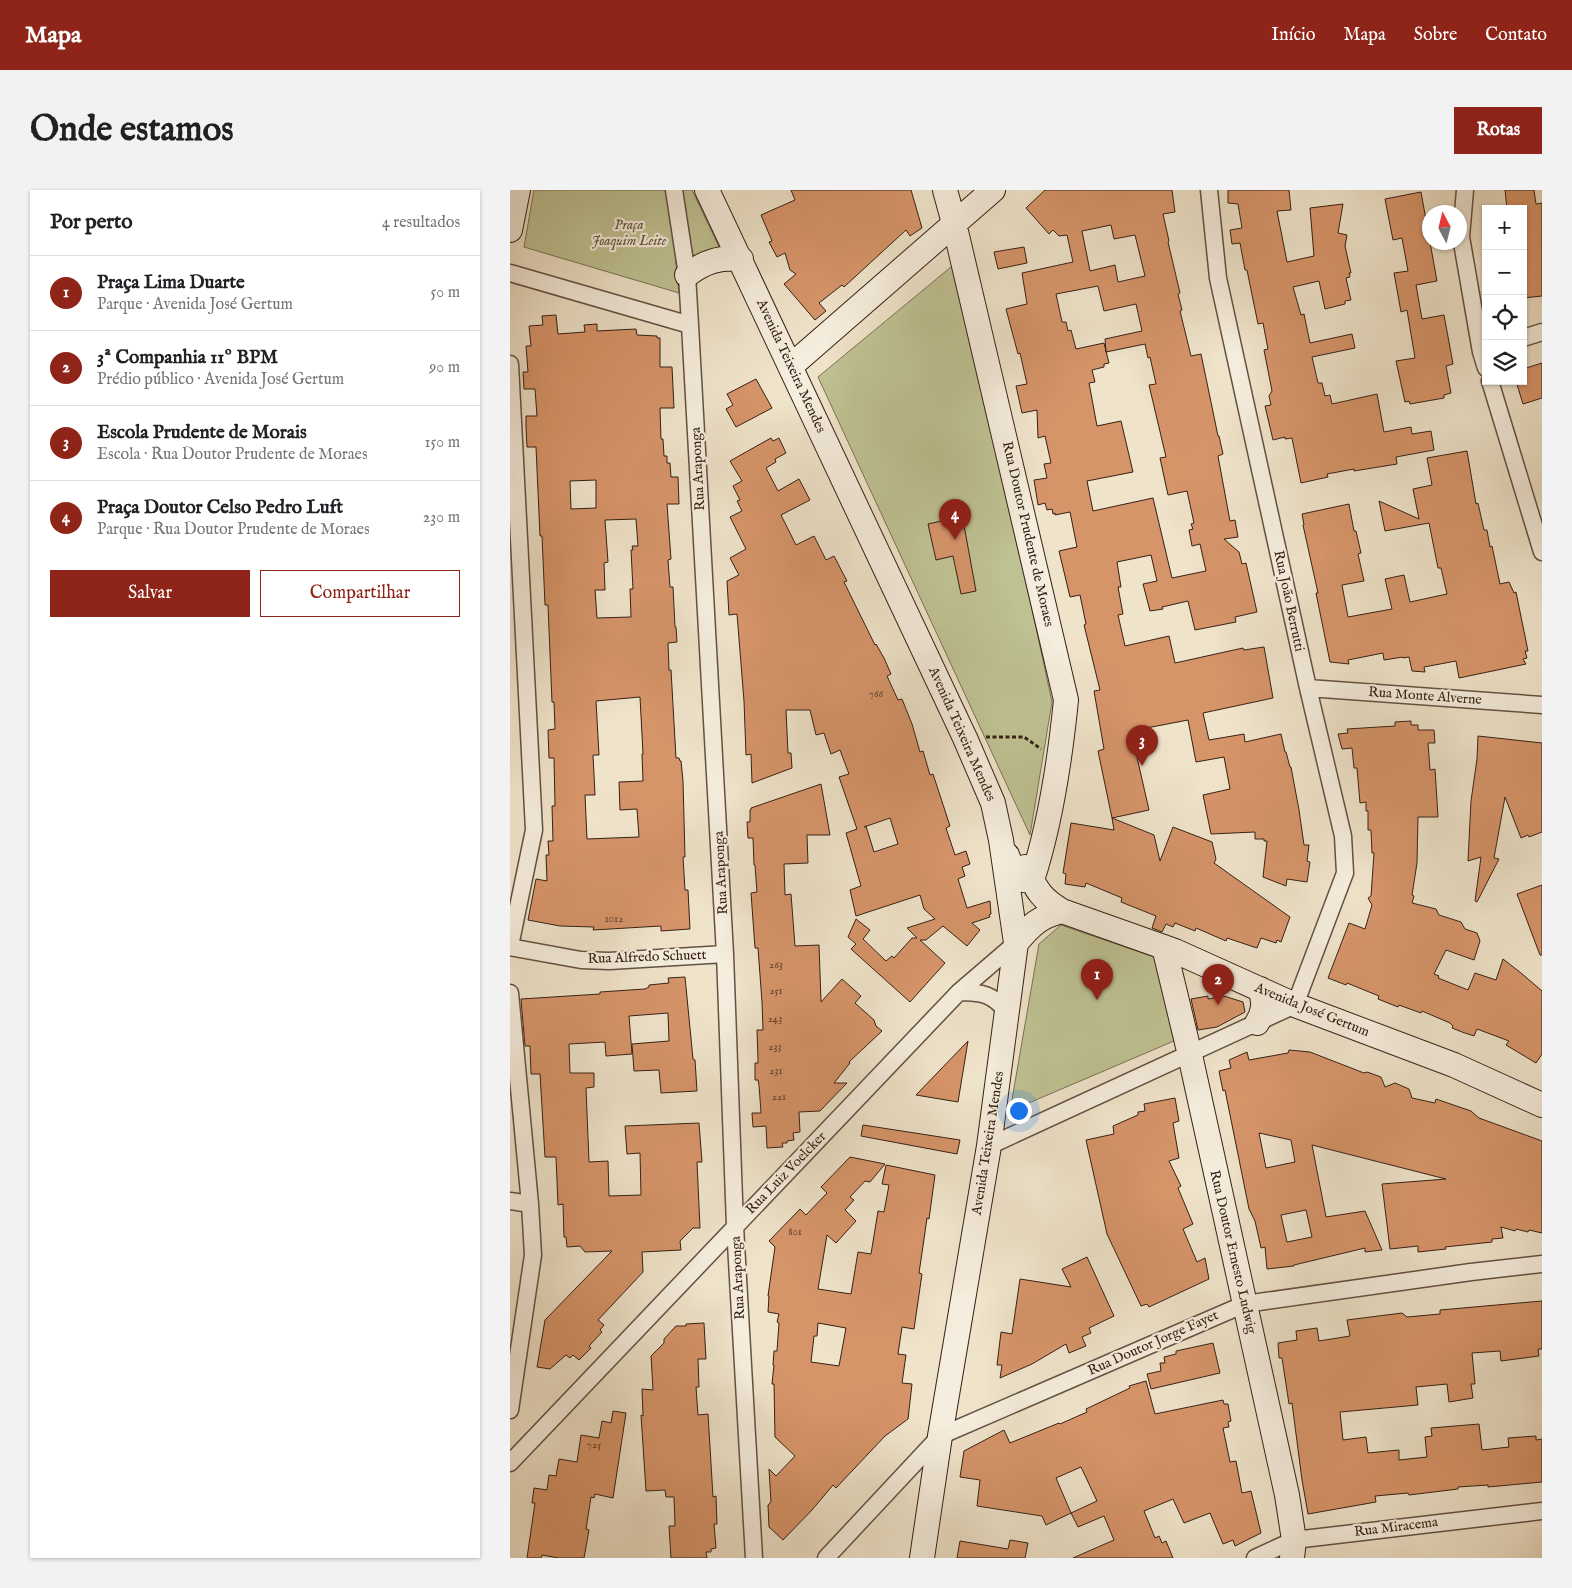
<!DOCTYPE html>
<html lang="pt">
<meta charset="utf-8">
<style>
:root{--surface:#fff;--page:#f2f2f2;--text:#202124;--muted:#757577;--line:#e0e0e0;--accent:#8f2418}
body{margin:0;font-family:"IM FELL English",serif;background:var(--page);color:var(--text)}
.controls{position:absolute;right:15px;top:15px;display:grid;overflow:hidden;border-radius:0px;box-shadow:0 1px 4px #0004}
.controls button{width:45px;height:45px;display:grid;place-items:center;padding:0;border:0;border-bottom:1px solid var(--line);background:var(--surface);color:var(--text);font:25px sans-serif}
.compass{position:absolute;left:912px;top:15px;width:45px;height:45px;border-radius:50%;background:var(--surface);box-shadow:0 1px 4px #0004;rotate:353deg}
.you{position:absolute;left:508px;top:920px;width:18px;height:18px;margin:-12px;border:4px solid #fff;border-radius:50%;background:#1a73e8;box-shadow:0 0 0 8px #1a73e833}
.badge{display:grid;place-items:center;width:32px;height:32px;border-radius:50%;background:var(--accent);color:#fff;font-size:16px;font-weight:700}
.pin{position:absolute;translate:-50% -41px;filter:drop-shadow(0 1px 2px #0008)}
.pin::after{content:'';position:absolute;top:26px;width:18px;height:15px;background:inherit;clip-path:polygon(0 0,100% 0,50% 100%)}
.list{margin:0;padding:0;list-style:none}
h2{display:flex;justify-content:space-between;align-items:center;height:65px;margin:0;padding:0 20px;font-size:21px}
h2 small{font-size:16px;font-weight:400;color:var(--muted)}
.list li{display:grid;grid-template-columns:32px 1fr auto;gap:15px;align-items:center;box-sizing:border-box;height:75px;padding:0 20px;border-top:1px solid var(--line)}
.list b{display:block;font-size:19px;white-space:nowrap}
.list p{margin:0;font-size:16px;white-space:nowrap;color:var(--muted)}
.list em{font-size:16px;font-style:normal;color:var(--muted)}
.actions{display:flex;gap:10px;padding:15px 20px}
.actions a{flex:1;padding:11px 0;border:1px solid var(--accent);border-radius:0px;text-align:center;font-size:18px;color:var(--accent)}
.actions .main{background:var(--accent);color:#fff}
.icon{flex:none;width:28px;height:28px;fill:none;stroke:currentColor;stroke-width:2;stroke-linecap:round;stroke-linejoin:round}
.map{position:relative;flex:none;width:1032px;height:1368px;overflow:hidden;border-radius:0px}
header{display:flex;align-items:center;gap:30px;box-sizing:border-box;height:70px;padding:0 25px;background:var(--accent);color:#fff}
header strong{font-size:24px}
nav{display:flex;gap:28px;margin-inline-start:auto;font-size:18px}
.intro{display:flex;align-items:center;justify-content:space-between;box-sizing:border-box;height:120px;padding:0 30px}
h1{margin:0;font-size:35px}
.button{padding:12px 22px;border-radius:0px;background:var(--accent);color:#fff;font-size:18px;font-weight:700}
main{display:flex;gap:30px;padding:0 30px}
aside{flex:1;background:var(--surface);border-radius:0px;box-shadow:0 1px 4px #0004}
.map>svg:first-child{display:block}
.green{fill:#bfc293;stroke:#7a7154}
.building{fill:#d69469;stroke:#362015;fill-rule:evenodd}
.lines{fill:none;stroke-linecap:round;stroke-linejoin:round}
.street-casing{stroke:#645142;stroke-width:19}
.secondary-casing{stroke:#362015;stroke-width:26}
.path{stroke:#362015;stroke-width:3;stroke-dasharray:4 2.5;stroke-linecap:butt}
.street{stroke:#f5eddd;stroke-width:16}
.secondary{stroke:#f5eddd;stroke-width:24}
.labels{text-anchor:middle;dominant-baseline:central;stroke-width:4.5;stroke-linejoin:round;paint-order:stroke}
.number-label{font-size:11px;fill:#5e3d2a}
.park-label{font-size:14px;font-style:italic;fill:#5f513b;stroke:#f5eddd}
.street-label{font-size:14px;fill:#362015;stroke:#f5eddd}
</style>
<header>
<strong>Mapa</strong>
<nav><a>Início</a><a>Mapa</a><a>Sobre</a><a>Contato</a></nav>
</header>
<div class="intro"><h1>Onde estamos</h1><a class="button">Rotas</a></div>
<main>
<aside>
<h2>Por perto<small>4 resultados</small></h2>
<ul class="list">
<li><span class="badge">1</span><div><b>Praça Lima Duarte</b><p>Parque · Avenida José Gertum</p></div><em>50 m</em></li>
<li><span class="badge">2</span><div><b>3ª Companhia 11º BPM</b><p>Prédio público · Avenida José Gertum</p></div><em>90 m</em></li>
<li><span class="badge">3</span><div><b>Escola Prudente de Morais</b><p>Escola · Rua Doutor Prudente de Moraes</p></div><em>150 m</em></li>
<li><span class="badge">4</span><div><b>Praça Doutor Celso Pedro Luft</b><p>Parque · Rua Doutor Prudente de Moraes</p></div><em>230 m</em></li>
</ul>
<div class="actions"><a class="main">Salvar</a><a>Compartilhar</a></div>
</aside>
<div class="map">
<svg width="1032" height="1368" viewBox="0 0 1032 1368">
<rect width="100%" height="100%" fill="#efe3ca"/>
<filter id="stains"><feTurbulence type="fractalNoise" baseFrequency=".004" numOctaves="4"/><feColorMatrix values="0 0 0 0 .2 0 0 0 0 .09 0 0 0 0 .02 0 0 0 .5 -.17"/></filter>
<radialGradient id="worn" r=".72"><stop offset=".6" stop-color="#630" stop-opacity="0"/><stop offset="1" stop-color="#630" stop-opacity=".3"/></radialGradient>
<path class="green" d="M24 0H159L169 103 14 57Z
M172 0H182L210 59 179 73Z
M447 72 542 512 520 645 308 187Z
M551 735 647 768 664 851 500 921 529 754Z"/>
<path class="building" d="M281 0H401L412 38 400 46 396 40 334 97 332 95 309 113 316 121 305 130 274 94 286 84 280 80 275 63 267 67 259 52 262 51 251 25 285 10Z
M535 0H662L665 22 653 24 659 51 658 52 670 103 668 104 672 120 670 121 681 166 691 164 708 246H709L713 264 708 266 720 331 725 330 728 347 714 349 729 362 732 374 736 373 747 422 725 427 726 432 685 440 678 411 652 417 653 419 640 421 633 394 647 391 641 365 607 372 611 397H608L613 424 608 425 615 456 659 446 665 473 733 458 734 460 754 457 763 508 693 523 699 550 734 544 735 552 771 544 775 562H776L780 577H781L789 620 794 655H799L797 671 800 672 797 692 777 689 776 696 753 687 757 651H754V649H745V642L701 644 693 605 720 599 714 567 686 572 678 530 621 541 639 620 602 628 588 561 594 559 584 501 590 500 574 435 576 434 570 405 560 407 549 361 567 357 560 322 545 325V323L543 324 542 319 537 320 535 313 528 315 524 290 537 288 534 274 541 273 535 246 528 248 527 220 512 223 506 196 517 194 510 163 508 164 496 119 517 114 512 83 563 72 557 45 549 46 543 40 539 44 516 18ZM601 35 604 49 625 45 635 86 608 92 605 75 580 81 572 41ZM588 96 594 121 626 114 632 141 595 149 596 162 635 154 638 168 640 167 646 194 639 195 656 267 650 268 658 305 677 301 684 333 681 334 683 339 679 340 682 356 690 354 696 381 662 388 643 308 583 321 577 291 623 282 611 231 587 236 579 193 585 192 582 180 594 177V174L599 173 594 153 566 159 561 140 558 141 556 132H552L546 104Z
M718 0H779L781 20 767 21 777 72 804 66 800 18 833 14 828 43 837 45 835 56 841 83H839L840 87 836 88 841 110 835 111V114L815 119 809 91 783 97 791 125 794 124 800 153 842 144 845 158 802 167 808 193H812L815 206 820 205 822 214 867 204 874 242 901 237 902 244 921 241 924 260 886 267 887 274 844 281V279L817 284 818 287 791 293 782 248 775 249V247L763 250 755 216 761 215 759 206 762 201 754 160 758 159 753 133 748 134 737 80H735L730 53 722 54 720 40 732 38 728 14 718 13Z
M995 0H1024L1026 14 1032 13V106L1013 108V19H997Z
M911 2 927 91 906 95 912 129 934 125 943 174 936 176 941 203 934 205V208L900 214 899 211 895 212 886 171 905 168 897 120 891 122 884 83 898 81 892 48 883 50 875 9Z
M514 57 517 73 488 79 484 62Z
M46 125 48 144 75 142 74 135 87 134V141L126 139 127 145 147 146V148H150V177H162L164 218H150L151 249H153L154 266H157V273H160L161 287H168L169 314H157L161 369 158 370 160 397H163L165 437H166L167 452 158 453 159 480H161L166 568H169L170 571H171L173 591 175 667H173L175 700H178L180 739 151 741V736L83 740 84 737 50 736 18 730 26 689 37 691 36 665H39L38 651H43L42 616H45L44 568H39L38 540 45 539 44 512H42L38 415H35L32 346H30L26 257H17L16 238V226H27L25 199H14L13 182H18L16 156H21L19 136 33 135 32 126ZM86 290V318L61 319 60 291ZM126 329 128 356H122L123 360H121L123 399H120L121 427 87 428 85 400H95L94 373 98 372 95 330ZM130 507 133 564H132L133 591 109 592 110 620 127 619 129 647 77 649 75 605H85L83 565H89L86 511Z
M1032 173V208L1013 214 1006 191H1013V179Z
M246 189 262 218 226 237 216 219 223 215 217 204Z
M261 248 263 251 269 248 276 263 265 269 266 272 256 278 268 301 289 289 300 310 271 325 286 355 304 346 316 370 324 366 337 391 334 392 365 455 366 454 374 468 381 484 377 486 388 510 392 509 402 534 410 562 413 561 420 585 423 584 440 636 436 638 445 665 456 661 460 674 452 677 455 686 448 689 457 718 480 711 481 724 479 725 480 727 462 733 470 740 457 756 433 736 416 750H410L435 773 400 812 341 759 346 754 338 747 346 729 360 740 353 749 376 771 382 766 384 768 402 748H407L397 738 425 729 414 719 410 705 346 726 340 700 351 696 336 643 347 639 329 587 339 584 330 560 321 564 314 543 306 545 300 520H276L278 563H281L282 578 242 593 241 564 236 565 234 511 227 424 219 425 217 391 229 385 220 368 236 359 220 327 232 321 227 311 230 310 223 296 232 291 220 271ZM380 628 388 654 364 662 356 636 354 637Z
M957 261 966 314 968 313 974 340H977L980 357 982 356 990 394 999 392 1004 403 1006 402 1018 461H1015L1017 468 1013 469 1016 474 949 488 946 471 914 477 915 482 902 481 899 467 893 468V467L874 470 873 463 838 470 839 474 820 472 806 403H808L793 335H794L792 324 839 314 844 341H846L851 363 848 364 854 391 832 395 838 427 882 419 875 389 894 385 900 412 937 404 931 378H928L919 333 875 341 869 311 909 329 903 299 922 295 917 268Z
M451 319 466 401 451 404 443 366 426 370 418 334 436 330 434 322Z
M901 531V535H908V540H924L925 553H918L920 580 925 579 928 627H908L907 673 902 705 904 706 902 713 926 719 929 725 951 732 955 739 967 743 970 751 964 770 936 760 924 784 929 786 928 788 958 800 965 783 986 790 993 769 1011 783 1032 801V864L1026 873 996 855 999 851 967 839 964 846 952 842 942 838 943 836 940 833 912 821 911 823 889 815 888 817 868 809 869 806 837 793 836 795 818 788 839 733 855 739 862 715 858 708 861 706 864 663H862L861 640H858V621H856V612L850 613 847 578H844L842 558 832 559 828 544 838 543 837 539 885 536V532Z
M968 546 1032 553V642L1019 647 1018 645 1011 648 995 607 984 668 989 669 967 712 965 711 971 667 958 671 961 611 967 569Z
M311 594 320 645H297L298 673 274 674 275 705 281 704 285 756 309 755 311 812 332 789 351 806 345 813 364 830 366 836 372 841 339 872 340 873 324 893H337L310 921 289 922 290 942 283 943 284 950 277 951V953H272L273 957 257 958 256 936 243 937 242 923H251L249 895 248 890H245V873H248V869L247 840H253L252 812 248 758H245L241 703 247 702 245 675H244L243 648H238L237 632H240V620H241V618Z
M602 628 644 645 650 671 663 637 702 652 706 669 704 673 780 727 771 752 767 750 766 753 751 748 747 758 717 748 716 751 686 738 685 741 665 733 663 737 656 734 652 742 642 738 646 726 611 712 612 708 576 693 575 697 555 694 556 684 553 683 561 633 604 640Z
M1032 695V765H1030L1007 704Z
M175 787 183 869 185 870 187 901 151 903 149 880 124 881 122 854 159 851 158 823 119 826 122 864 96 866 95 852 59 854 60 883H84V897L76 898 79 972 98 971 99 1006 131 1005 130 963 117 964 115 936 189 933 192 972H187L190 1038H183L170 1051 171 1060 132 1062 133 1082 88 1130 94 1135 90 1140 92 1142 79 1156 81 1158 69 1170 63 1165 60 1168 56 1165 40 1179 27 1177 35 1130 102 1061 75 1062 70 1056 57 1057 56 1047H54L53 1014 48 1015 46 967H35L30 884H21L20 856H15L11 809 90 804V802L135 799 139 797V795L159 793 158 788Z
M698 806V809L714 806 733 812 735 822 707 837 688 840 681 809Z
M458 851 448 912 406 905Z
M779 860 800 862 854 883 857 882 871 887 875 897 885 893 899 899 902 908 925 913 926 909 961 921 969 928 1032 951V1043L1019 1040 1018 1042 1006 1039 1005 1041 991 1037 993 1048 982 1049V1052L935 1057 936 1059 908 1062V1056L880 1059 872 994 936 989 802 955 816 1027 855 1021 872 1060 855 1062V1058L784 1075V1076L757 1079 755 1057 751 1058 745 1031 739 1019 715 900 713 901 709 881 721 878 719 870 737 862 739 870 778 863ZM749 943 781 950 785 972 756 978ZM796 1020 802 1047 777 1052 771 1025Z
M665 908 669 931 663 933 669 968 659 971 671 996 668 998 683 1034 673 1039 687 1072 695 1068 699 1089 639 1117 637 1114 631 1116 597 1044 576 950 604 944 603 936 628 925V922L635 921 634 914Z
M353 935 450 950 447 964 351 946Z
M340 967 375 974 360 992 355 991 340 1007 344 1010 335 1020 346 1031 326 1053 317 1045 308 1099 341 1104 348 1062 361 1064 368 1021 374 1022 379 995 372 994 376 975 425 985 419 1029 417 1028 413 1056 409 1083 412 1084 404 1139 392 1137 388 1164 396 1165 392 1193 402 1194 398 1229 375 1246 326 1298 323 1295 302 1320 273 1350 259 1337 258 1315 261 1312 259 1279 266 1286 285 1266 265 1247 264 1194H262L264 1175H263L264 1161H267L269 1133 267 1132 269 1124 258 1122 259 1106H258L265 1057 259 1051 290 1019 296 1025 317 1003 311 997ZM308 1133 336 1138 329 1176 301 1172 304 1146H307Z
M577 1067 604 1126 579 1138 581 1143 572 1147 576 1156 559 1163 556 1154 522 1174 490 1188 492 1175H487L491 1142 502 1144 510 1089 561 1097 552 1079Z
M1032 1111V1159H1028L1029 1166 991 1171 990 1161 962 1163 965 1194H961L963 1208 939 1212 937 1194 906 1197 908 1215 830 1222 833 1250 856 1247 858 1263 889 1260V1270L917 1267 915 1247 922 1246 921 1238 969 1234 972 1260 999 1257 998 1248 1026 1246V1250L1032 1249V1292L978 1297V1295L948 1297V1299L899 1305 898 1303 865 1306 866 1312 798 1324 792 1290 782 1213 779 1214 772 1168H769L768 1153 787 1150 786 1141 807 1138 809 1151 840 1146 837 1130 892 1123 897 1127 930 1124V1120Z
M194 1133 196 1169H188L189 1197H186L188 1225 198 1224 203 1307 206 1306 207 1334H204L206 1358 201 1359V1362H196L197 1368H161L159 1336H165L164 1307H156L155 1300 136 1301 131 1225 133 1226 132 1199 143 1200 141 1166 154 1153V1149L166 1136H176V1134Z
M703 1153 710 1183 641 1199 637 1184 651 1181 650 1173H655L654 1167 666 1164V1161Z
M636 1191 645 1224 713 1210 714 1214H718L721 1231 718 1232 719 1237 713 1238 720 1272 726 1271 732 1303 741 1301 751 1343 725 1356 723 1350 713 1354 700 1323 674 1333 663 1309 634 1321 645 1348 649 1346 652 1353 656 1351 663 1368H563L604 1350 594 1326 568 1337 561 1323 536 1335 532 1326 467 1316 470 1290 450 1287 454 1261 494 1240 500 1253 549 1233 550 1234 577 1222 576 1219 620 1198 619 1196ZM571 1277 587 1311 561 1323 546 1288Z
M103 1221 116 1223 103 1308 85 1304 84 1308 81 1307 76 1339 79 1340 74 1368H49L32 1365 31 1368H17L25 1313H22L24 1298 37 1300 39 1285 46 1286 49 1269 67 1272 71 1245 89 1248 92 1231 101 1233Z
M500 1350 518 1353 515 1368H447L450 1351 498 1359Z"/>
<g class="lines">
<g class="street-casing">
<path id="street" d="M164 0 177 85 180 135 215 764 225 1036 244 1368
M955 0 951 47 971 162 976 178
M0 83 180 135
M1013 148 1032 142
M0 174 24 640 0 756
M980 191 1032 362
M798 498 1032 515
M0 757 71 770 99 771 215 764
M449 802C472 802 483 804 498 823
M0 803 20 1014 23 1065 0 1220
M479 956 785 815 835 683 833 646 798 498 708 88 699 0
M0 1011 20 1014
M0 1273 449 802 506 753
M316 1368 430 1246 735 1114 961 1082 1032 1074
M745 1368 784 1350 1032 1321"/>
</g>
<g class="secondary-casing">
<path id="secondary" d="M197 0 455 548 483 613 491 650 506 753 479 956 430 1246 412 1368
M435 0 444 33 556 510C550 570 541 632 522 690 505 693 502 678 497 665
M0 40 8 0
M177 85C194 72 209 67 231 69
M281 176 483 0
M515 677C527 700 530 708 552 721L665 761 785 815 944 875 1032 915
M506 753C521 735 529 727 552 721
M654 757 680 865 777 1305 784 1350 782 1368
M747 833C754 822 755 812 750 799"/>
</g>
<path class="path" d="M476 547H514L531 559"/>
<use href="#street" class="street"/>
<use href="#secondary" class="secondary"/>
</g>
<g class="labels">
<g class="number-label">
<text x="366" y="504">766</text>
<text x="104" y="729">1012</text>
<text x="266" y="775">263</text>
<text x="266" y="801">251</text>
<text x="265" y="829">243</text>
<text x="265" y="857">233</text>
<text x="266" y="881">231</text>
<text x="269" y="907">221</text>
<text x="285" y="1042">801</text>
<text x="84" y="1255">725</text>
</g>
<g class="park-label">
<text x="119" y="35">Praça<tspan x="119" dy="16">Joaquim Leite</tspan></text>
</g>
<g class="street-label">
<text transform="translate(281 176) rotate(65)">Avenida Teixeira Mendes</text>
<text transform="translate(188 279) rotate(-93)">Rua Araponga</text>
<text transform="translate(518 344) rotate(77)">Rua Doutor Prudente de Moraes</text>
<text transform="translate(779 411) rotate(78)">Rua João Berrutti</text>
<text transform="translate(915 506) rotate(4)">Rua Monte Alverne</text>
<text transform="translate(452 544) rotate(66)">Avenida Teixeira Mendes</text>
<text transform="translate(211 683) rotate(-93)">Rua Araponga</text>
<text transform="translate(137 767) rotate(-2)">Rua Alfredo Schuett</text>
<text transform="translate(802 820) rotate(22)">Avenida José Gertum</text>
<text transform="translate(478 953) rotate(-81)">Avenida Teixeira Mendes</text>
<text transform="translate(276 983) rotate(-46)">Rua Luiz Voelcker</text>
<text transform="translate(723 1062) rotate(77)">Rua Doutor Ernesto Ludwig</text>
<text transform="translate(228 1088) rotate(-93)">Rua Araponga</text>
<text transform="translate(643 1153) rotate(-24)">Rua Doutor Jorge Fayet</text>
<text transform="translate(886 1337) rotate(-7)">Rua Miracema</text>
</g>
</g>
<rect width="100%" height="100%" filter="url(#stains)"/>
<rect width="100%" height="100%" fill="url(#worn)"/>
</svg>
<div class="controls">
<button>+</button>
<button>−</button>
<button><svg class="icon" aria-label="locate" viewBox="0 0 24 24"><circle cx="12" cy="12" r="6"/><path d="M12 2v4M12 18v4M2 12h4M18 12h4"/></svg></button>
<button><svg class="icon" aria-label="layers" viewBox="0 0 24 24"><path d="M12 4l9 5-9 5-9-5zM3 14l9 5 9-5"/></svg></button>
</div>
<svg class="compass" viewBox="-18 -18 36 36"><path d="M0-13l5 13h-10z" fill="#e53935"/><path d="M0 13l5-13h-10z" fill="#757577"/></svg>
<div class="you"></div>
<div class="pin badge" style="left:587px;top:810px">1</div>
<div class="pin badge" style="left:708px;top:815px">2</div>
<div class="pin badge" style="left:632px;top:576px">3</div>
<div class="pin badge" style="left:445px;top:350px">4</div>
</div>
</main>
